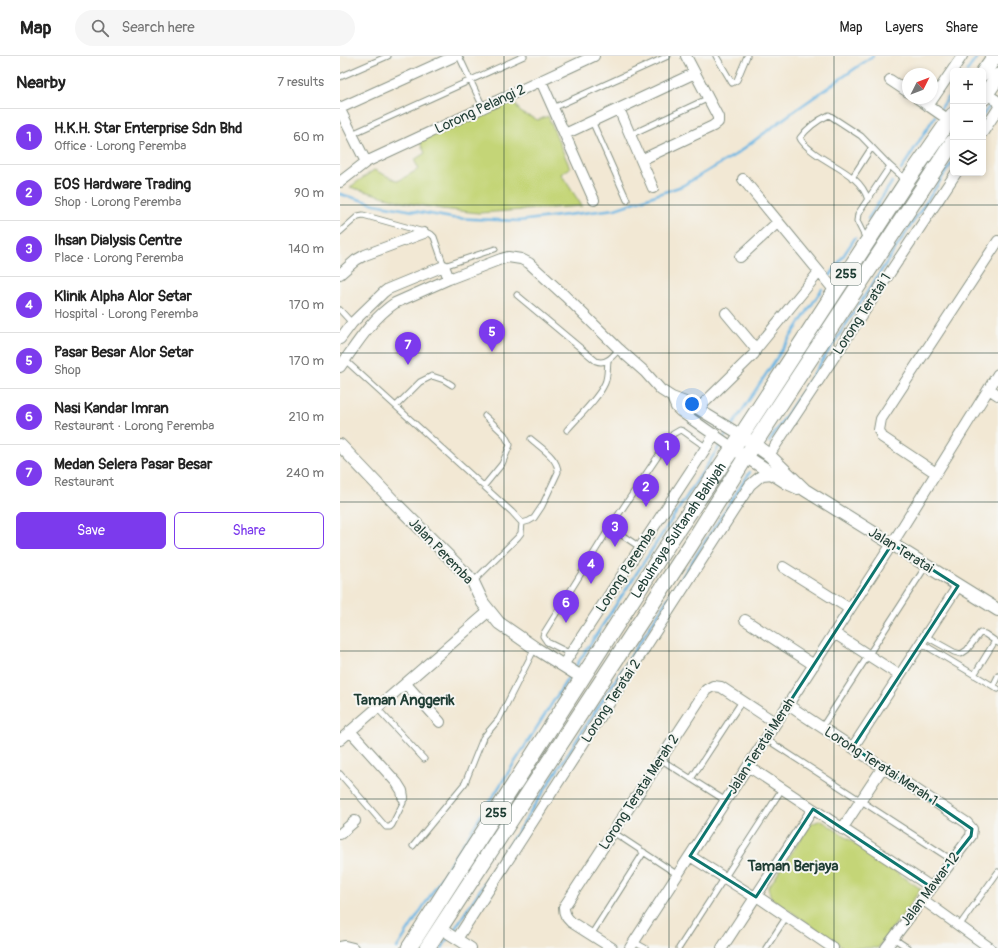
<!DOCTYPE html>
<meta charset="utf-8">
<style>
:root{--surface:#fff;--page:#f6f6f6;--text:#222;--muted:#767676;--line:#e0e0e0;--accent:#7c3aed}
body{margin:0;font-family:Pangolin,sans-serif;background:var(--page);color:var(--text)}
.controls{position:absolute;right:12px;top:12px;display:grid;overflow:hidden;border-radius:6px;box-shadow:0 2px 6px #0003}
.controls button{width:36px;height:36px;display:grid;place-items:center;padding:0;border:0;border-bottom:1px solid var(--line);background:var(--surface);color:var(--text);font:20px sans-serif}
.compass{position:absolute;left:562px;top:12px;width:36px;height:36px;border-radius:50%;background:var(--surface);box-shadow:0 2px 6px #0003;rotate:48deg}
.you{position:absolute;left:352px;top:348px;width:14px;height:14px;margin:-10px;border:3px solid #fff;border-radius:50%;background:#1a73e8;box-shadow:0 0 0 6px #1a73e833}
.badge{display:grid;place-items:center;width:26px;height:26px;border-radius:50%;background:var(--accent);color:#fff;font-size:13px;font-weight:700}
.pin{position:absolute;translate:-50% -33px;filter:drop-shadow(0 1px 2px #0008)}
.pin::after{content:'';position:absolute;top:21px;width:14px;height:12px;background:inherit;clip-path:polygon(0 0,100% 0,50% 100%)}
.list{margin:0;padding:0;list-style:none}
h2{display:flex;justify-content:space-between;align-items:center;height:52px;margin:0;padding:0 16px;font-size:17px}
h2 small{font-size:13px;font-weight:400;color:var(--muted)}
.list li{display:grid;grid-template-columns:26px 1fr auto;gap:12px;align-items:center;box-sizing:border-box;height:56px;padding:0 16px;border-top:1px solid var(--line)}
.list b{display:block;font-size:15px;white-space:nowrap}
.list p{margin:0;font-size:13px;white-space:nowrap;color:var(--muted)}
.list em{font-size:13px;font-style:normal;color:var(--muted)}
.actions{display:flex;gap:8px;padding:12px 16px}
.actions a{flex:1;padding:9px 0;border:1px solid var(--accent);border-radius:6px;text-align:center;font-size:14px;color:var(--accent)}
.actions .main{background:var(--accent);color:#fff}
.icon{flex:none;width:22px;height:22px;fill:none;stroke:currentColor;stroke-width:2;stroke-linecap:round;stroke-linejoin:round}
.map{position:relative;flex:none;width:658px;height:892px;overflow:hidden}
header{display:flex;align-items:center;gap:24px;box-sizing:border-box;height:56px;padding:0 20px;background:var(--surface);border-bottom:1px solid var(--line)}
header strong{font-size:19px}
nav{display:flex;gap:22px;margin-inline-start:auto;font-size:14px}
.search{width:280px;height:36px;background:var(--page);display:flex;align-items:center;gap:10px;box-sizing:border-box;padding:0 14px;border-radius:22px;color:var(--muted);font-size:15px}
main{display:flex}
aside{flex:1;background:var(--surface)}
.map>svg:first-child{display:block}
.green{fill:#c4d577;stroke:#728956}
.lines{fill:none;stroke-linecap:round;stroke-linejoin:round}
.stream{stroke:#6ab5e3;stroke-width:2.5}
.service-casing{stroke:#889284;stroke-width:7}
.minor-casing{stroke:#889284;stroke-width:12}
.tertiary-casing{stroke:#889284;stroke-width:14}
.primary-casing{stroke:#889284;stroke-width:17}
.service{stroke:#fff;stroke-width:5}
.minor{stroke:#fff;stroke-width:10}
.tertiary{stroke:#fff;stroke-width:12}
.primary{stroke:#fff;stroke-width:15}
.marked{fill:none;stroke:#0f766e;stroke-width:3;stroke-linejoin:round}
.grid{fill:none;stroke:#1f3d34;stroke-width:1;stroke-opacity:0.55}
.labels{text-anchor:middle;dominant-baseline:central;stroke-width:4;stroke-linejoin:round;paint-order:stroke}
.shield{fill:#f6f6f2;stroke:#60746d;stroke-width:1}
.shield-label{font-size:13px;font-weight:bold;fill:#1f3d34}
.street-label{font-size:14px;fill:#1f3d34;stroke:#f6f6f2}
.neighbourhood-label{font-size:15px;font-weight:bold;fill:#1f3d34;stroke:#f6f6f2}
</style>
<header>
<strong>Map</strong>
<div class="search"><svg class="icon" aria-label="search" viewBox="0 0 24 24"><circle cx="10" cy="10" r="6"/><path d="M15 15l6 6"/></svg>Search here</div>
<nav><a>Map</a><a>Layers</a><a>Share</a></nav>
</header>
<main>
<aside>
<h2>Nearby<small>7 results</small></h2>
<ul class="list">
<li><span class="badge">1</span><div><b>H.K.H. Star Enterprise Sdn Bhd</b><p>Office · Lorong Peremba</p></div><em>60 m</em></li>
<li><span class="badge">2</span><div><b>EOS Hardware Trading</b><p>Shop · Lorong Peremba</p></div><em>90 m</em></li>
<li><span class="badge">3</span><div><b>Ihsan Dialysis Centre</b><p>Place · Lorong Peremba</p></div><em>140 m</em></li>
<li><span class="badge">4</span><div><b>Klinik Alpha Alor Setar</b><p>Hospital · Lorong Peremba</p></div><em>170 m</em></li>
<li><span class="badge">5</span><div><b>Pasar Besar Alor Setar</b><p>Shop</p></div><em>170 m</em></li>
<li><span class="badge">6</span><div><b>Nasi Kandar Imran</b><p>Restaurant · Lorong Peremba</p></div><em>210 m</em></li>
<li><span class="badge">7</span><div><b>Medan Selera Pasar Besar</b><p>Restaurant</p></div><em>240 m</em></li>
</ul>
<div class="actions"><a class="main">Save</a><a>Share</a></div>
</aside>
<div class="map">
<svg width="658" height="892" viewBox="0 0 658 892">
<rect width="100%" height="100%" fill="#f6f6f2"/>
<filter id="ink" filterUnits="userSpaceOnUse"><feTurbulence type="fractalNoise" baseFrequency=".025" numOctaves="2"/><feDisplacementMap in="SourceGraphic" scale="8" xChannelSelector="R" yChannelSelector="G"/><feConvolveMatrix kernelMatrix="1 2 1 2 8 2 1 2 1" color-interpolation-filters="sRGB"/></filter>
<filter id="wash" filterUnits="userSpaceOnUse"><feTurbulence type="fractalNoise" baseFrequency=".012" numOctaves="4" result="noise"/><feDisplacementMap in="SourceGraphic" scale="16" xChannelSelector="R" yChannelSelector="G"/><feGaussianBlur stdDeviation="0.9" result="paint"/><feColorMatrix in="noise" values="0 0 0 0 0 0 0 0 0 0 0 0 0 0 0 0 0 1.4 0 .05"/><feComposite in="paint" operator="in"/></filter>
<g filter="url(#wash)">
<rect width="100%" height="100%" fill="#f2e8d4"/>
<path class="green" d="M172 42 181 57 198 64 208 60 230 112 221 118 242 150 139 157 102 153 63 146 10 131 34 114 58 125 79 113 74 104 85 97 78 83Z
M481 764 581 833 538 892H504L431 842 428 832 471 768Z"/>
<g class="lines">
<path class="stream" d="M627 15 638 0
M601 52 613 35
M643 59 651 48
M561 114 595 60
M0 138 35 148 112 162 179 165 275 153 342 130 395 99 450 58 533 0
M528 163 552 126
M490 220 515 182
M392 370 482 233
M383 383 389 374
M429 386 613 105
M234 613 381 388
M114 874 410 416
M57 892 230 619
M102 892 108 882"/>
</g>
</g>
<g filter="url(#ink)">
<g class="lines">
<g class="service-casing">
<path id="service" d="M119 0 143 51
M376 0 392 27 397 24 407 0
M0 21 48 0
M213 52 328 0
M252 65 287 144
M12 78 184 0
M290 79 369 42
M512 122 532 91
M528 144C519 113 479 108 461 84L460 82C468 71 478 64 489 59L521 80 550 110 566 124
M0 176 18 160 23 159 91 178 94 181 104 210 155 193
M526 183 517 165 518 158 550 110
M177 239 256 305C266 309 273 300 279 293
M0 254 12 267
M5 304 172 456 182 467 181 477 178 481 133 526
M56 350 80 326 92 320 104 324 112 329
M227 374C239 360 258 343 265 327 268 320 267 312 268 305
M144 430 162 408 170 389 164 378 145 360
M182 467 189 465 194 462 202 450 218 416C218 402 201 392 191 383
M270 471 301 492
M585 580 614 596 621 598 627 594 640 577 645 578 658 587
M581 587 658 633
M231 598 207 586 203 580 204 577 270 471 333 378 340 374 343 375 367 392
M634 619 655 585
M653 630 658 620
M37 652 84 703
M482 671 586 510
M426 683 612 804
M320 703 386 745
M0 718 46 771H50L52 769 63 747V741
M351 723 402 645
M273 776 338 819
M73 790 125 727 143 682 159 663 195 592
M619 870 658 816
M251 879 304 796
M553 882 568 892
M294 886 305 892
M339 892 442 733
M426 892 447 860"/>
</g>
<g class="minor-casing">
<path id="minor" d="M550 24 568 36
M201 25 254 144
M646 38 656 44 658 48
M577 42 609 64
M588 50 622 0
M0 52 115 0
M279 53 313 132
M0 54 26 106
M643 76 658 53
M225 78 355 17
M301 104 373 70 378 66V61L346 0
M403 123 495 235
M0 126 26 106 254 0
M400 201 438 166
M0 218 16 204 25 199 84 177
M0 283 12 267 44 236 48 233 104 210 109 223
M416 293 479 216
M0 311C16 289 32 262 55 247L109 223 161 203 168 201 181 203 189 207 225 240 279 293 305 316 321 334 332 341 348 347 358 353 401 379
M649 333 658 339
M332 341 336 351 340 355 393 392
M358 353 414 298 416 293 386 257
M429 399 616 117
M596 417 542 381 539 374 541 363 658 185
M443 511 510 553
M405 564 474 609
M494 577 559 619
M223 609 375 378
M66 628 100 666
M448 649 627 767 632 773 631 780 546 892
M10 675 57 727 62 735 63 741
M0 684 149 555
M513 691 618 530
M408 710 591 831
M502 773 543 711
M0 778 15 765
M350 800 410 838 421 843 493 892
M582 843 650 892
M100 872 131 892
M117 883 410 429 422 419 433 418
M0 891 5 890 13 892
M272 892 231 866C226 861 224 858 224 851L366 634 373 630 381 631 436 667
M290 892 552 488 658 318
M382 892 473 753"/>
</g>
<g class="tertiary-casing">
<path id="tertiary" d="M401 379 429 399 465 434 658 554
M0 389 55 447 128 520 133 526 143 547 159 567 195 592 243 622
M399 396 447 427 458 432"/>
</g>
<g class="primary-casing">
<g id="primary">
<path d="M643 17 655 0"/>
<path d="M643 42 658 20"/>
<path id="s1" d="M69 892 334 479 393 392 567 125 613 59"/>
<path d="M87 892 350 490 414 388 613 86"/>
</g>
</g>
<use href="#service" class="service"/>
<use href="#minor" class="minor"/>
<use href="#tertiary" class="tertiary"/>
<use href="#primary" class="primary"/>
</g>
</g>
<path class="marked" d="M552 488 618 530 513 691 632 773 631 780 591 831 473 753 416 841 350 800Z"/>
<path class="grid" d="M164 0V892M329 0V892M494 0V892M0 149H658M0 297H658M0 446H658M0 595H658M0 743H658"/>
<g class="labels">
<g class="shield">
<rect x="491" y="207" width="30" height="22" rx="3"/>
<rect x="141" y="746" width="30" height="22" rx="3"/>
</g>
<g class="shield-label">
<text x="506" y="218">255</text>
<text x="156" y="757">255</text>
</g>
<g class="street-label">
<text transform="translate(140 53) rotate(-25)">Lorong Pelangi 2</text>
<text transform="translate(522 258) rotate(-57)">Lorong Teratai 1</text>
<text stroke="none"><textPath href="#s1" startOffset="497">Lebuhraya Sultanah Bahiyah</textPath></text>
<text transform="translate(561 494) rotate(32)">Jalan Teratai</text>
<text transform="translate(101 495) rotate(46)">Jalan Peremba</text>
<text transform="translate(286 514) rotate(-57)">Lorong Peremba</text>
<text transform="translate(271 645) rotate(-57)">Lorong Teratai 2</text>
<text transform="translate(421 690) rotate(-57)">Jalan Teratai Merah</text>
<text transform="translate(541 710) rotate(33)">Lorong Teratai Merah 1</text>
<text transform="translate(299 736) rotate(-57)">Lorong Teratai Merah 2</text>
<text transform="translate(590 833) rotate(-53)">Jalan Mawar 12</text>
</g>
<g class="neighbourhood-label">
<text x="64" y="644">Taman Anggerik</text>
<text x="453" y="810">Taman Berjaya</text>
</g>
</g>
</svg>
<div class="controls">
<button>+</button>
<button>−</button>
<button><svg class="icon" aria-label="layers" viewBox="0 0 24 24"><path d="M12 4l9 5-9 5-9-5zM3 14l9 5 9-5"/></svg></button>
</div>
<svg class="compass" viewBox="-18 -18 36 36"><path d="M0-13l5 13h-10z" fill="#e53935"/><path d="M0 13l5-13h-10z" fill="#767676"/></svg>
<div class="you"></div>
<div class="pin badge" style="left:327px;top:410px">1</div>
<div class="pin badge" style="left:306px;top:451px">2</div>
<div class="pin badge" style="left:275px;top:491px">3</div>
<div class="pin badge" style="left:251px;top:528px">4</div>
<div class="pin badge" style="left:152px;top:296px">5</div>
<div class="pin badge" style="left:226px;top:567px">6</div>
<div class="pin badge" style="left:68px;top:309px">7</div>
</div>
</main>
